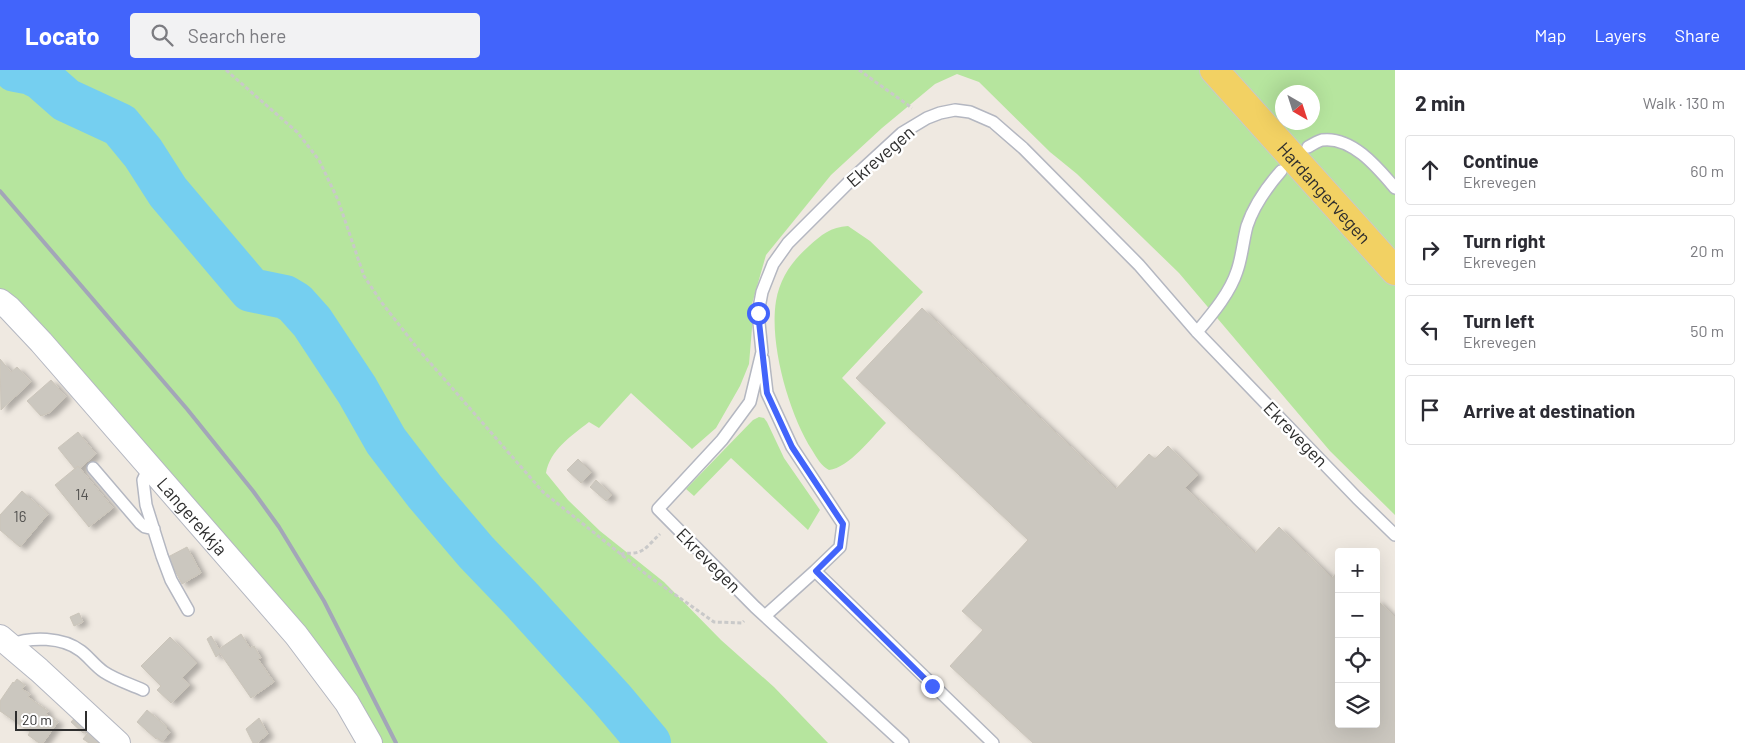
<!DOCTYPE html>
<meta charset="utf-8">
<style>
:root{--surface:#fff;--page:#f2f2f3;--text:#2b2b33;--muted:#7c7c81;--line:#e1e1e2;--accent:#4264fb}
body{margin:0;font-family:Barlow,sans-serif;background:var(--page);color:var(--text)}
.controls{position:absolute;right:15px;bottom:15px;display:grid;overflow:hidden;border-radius:5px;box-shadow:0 5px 20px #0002}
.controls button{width:45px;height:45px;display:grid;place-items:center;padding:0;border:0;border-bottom:1px solid var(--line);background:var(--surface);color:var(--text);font:25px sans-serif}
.compass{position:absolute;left:1275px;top:15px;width:45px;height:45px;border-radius:50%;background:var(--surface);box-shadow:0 5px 20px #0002;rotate:141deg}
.scale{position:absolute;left:15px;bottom:12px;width:72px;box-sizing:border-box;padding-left:5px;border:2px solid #2e2e2e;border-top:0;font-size:14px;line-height:18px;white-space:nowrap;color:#2e2e2e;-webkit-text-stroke:4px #fff;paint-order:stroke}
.stop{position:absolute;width:15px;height:15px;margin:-11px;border:4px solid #4264fb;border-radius:50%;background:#fff}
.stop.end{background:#4264fb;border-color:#fff;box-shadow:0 1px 5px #0008}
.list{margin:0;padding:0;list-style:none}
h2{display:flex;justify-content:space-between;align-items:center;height:65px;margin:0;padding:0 20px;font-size:21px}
h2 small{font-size:16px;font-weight:400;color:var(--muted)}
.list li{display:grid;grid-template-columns:32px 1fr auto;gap:15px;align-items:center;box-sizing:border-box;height:70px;margin:0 10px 10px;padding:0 10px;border:1px solid var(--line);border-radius:5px}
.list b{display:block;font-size:19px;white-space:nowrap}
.list p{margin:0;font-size:16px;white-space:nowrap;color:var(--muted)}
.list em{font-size:16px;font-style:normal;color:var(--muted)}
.icon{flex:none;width:28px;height:28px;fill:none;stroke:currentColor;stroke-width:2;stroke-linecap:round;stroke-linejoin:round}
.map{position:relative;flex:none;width:1395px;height:673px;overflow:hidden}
header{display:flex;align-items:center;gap:30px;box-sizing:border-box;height:70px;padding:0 25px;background:var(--accent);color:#fff}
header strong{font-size:24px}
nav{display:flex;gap:28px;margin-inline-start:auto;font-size:18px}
.search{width:350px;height:45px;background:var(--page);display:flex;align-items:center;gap:12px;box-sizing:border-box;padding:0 18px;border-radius:5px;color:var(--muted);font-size:19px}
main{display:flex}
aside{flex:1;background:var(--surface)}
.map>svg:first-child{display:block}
.green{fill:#b6e59e;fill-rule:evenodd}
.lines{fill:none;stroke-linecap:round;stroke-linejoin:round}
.river{stroke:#75cff0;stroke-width:44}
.building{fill:#cbc7bf;stroke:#cbc5ba;filter:url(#shadow)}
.service-casing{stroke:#b4b7c1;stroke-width:14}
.minor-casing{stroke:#b4b7c1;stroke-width:26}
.primary-casing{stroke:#c9c9c9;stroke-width:30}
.path{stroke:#c9c9c9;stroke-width:3;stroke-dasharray:4 2.5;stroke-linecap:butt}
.service{stroke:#fff;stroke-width:11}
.minor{stroke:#fff;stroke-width:24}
.primary{stroke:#f2d163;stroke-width:28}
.rail{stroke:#a3a6b8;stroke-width:4}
.route{stroke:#4264fb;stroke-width:6}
.labels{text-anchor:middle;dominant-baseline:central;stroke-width:5;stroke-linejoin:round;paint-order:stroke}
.number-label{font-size:15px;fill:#555452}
.street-label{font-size:18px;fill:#2e2e2e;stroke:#fff}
</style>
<header>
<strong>Locato</strong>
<div class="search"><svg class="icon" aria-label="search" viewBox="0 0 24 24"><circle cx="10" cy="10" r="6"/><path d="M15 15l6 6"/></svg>Search here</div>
<nav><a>Map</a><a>Layers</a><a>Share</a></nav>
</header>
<main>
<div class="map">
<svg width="1395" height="673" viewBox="0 0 1395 673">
<defs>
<filter id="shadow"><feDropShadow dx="5.5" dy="3" stdDeviation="2.5" flood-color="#0004"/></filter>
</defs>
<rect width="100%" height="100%" fill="#efe9e1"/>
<path class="green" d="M0 0H1395V445L1330 381 1179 203 1077 104 1050 82 979 12 957 4 935 14 882 58 831 105 766 185 752 234V258L749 294 740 316 716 358 692 379 631 323 599 358 589 352C571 366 550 380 546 403L568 430 600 461 664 512 721 570 774 617 828 673H370L365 663 0 231ZM1282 22H1312V52H1282Z
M848 156 870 171 923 222 842 308 886 353C872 367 849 398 829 400 821 396 817 388 812 380 789 344 769 274 776 231 780 208 792 191 809 176 821 165 831 157 848 156Z
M759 347 764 348 767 352 784 388 820 440 808 460 731 388 694 426 686 419 753 350Z"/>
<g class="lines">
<path class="river" d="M15 0 31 3 41 8 66 30 120 55 143 83 168 122 251 220 285 227 295 233 312 252 357 320 386 371 425 422 476 482 523 531 612 629 649 673"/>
</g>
<path class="building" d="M922 238 1116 419 1149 384 1155 389 1168 376 1198 405 1185 418 1255 483 1279 457 1332 508 1339 500V654H1376V529L1395 547V673H1033L950 596 983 560 962 541 1028 470 856 308Z
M0 289 11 302 17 297 31 312 1 340Z
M51 310 66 327 51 342 41 346 27 331Z
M78 362 96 384 80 398 78 396 75 399 58 378Z
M578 389 591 402 581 413 567 400Z
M78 396 113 438 89 457 55 415Z
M596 410 612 425 606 431 590 417Z
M22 421 48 444 20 477 0 460V445Z
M187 477 201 503 182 514 168 487Z
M79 543 83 552 74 556 70 547Z
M241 564 250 578 254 576 261 588 258 589 274 612 251 628 220 583 216 587 207 569 211 566 219 579Z
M170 567 197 593 182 608 190 615 171 633 157 620 161 616 141 596Z
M17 609 25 615 22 619 30 624 28 627 48 641 46 644 58 652 43 673H39L28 665 30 662 0 641V631L13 612 14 613Z
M147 640 167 657 166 658 170 662 162 672 158 668 156 669 137 652Z
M79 643 91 654 83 663 71 652Z
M259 648 268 664 257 673H253L246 659Z
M91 659 109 673H89L83 669Z"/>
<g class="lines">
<g class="service-casing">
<path id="service" d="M1308 77C1313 74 1318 71 1322 70 1352 66 1378 98 1395 118
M1197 262C1212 244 1230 223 1237 201 1242 187 1243 171 1247 156 1254 135 1267 117 1281 101
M763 289 767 323 792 377 843 454 840 477 815 501 993 673
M149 397 143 410 146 435 162 486 171 510 188 540
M93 398 140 453 145 457 154 459
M765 546 815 501
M10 575C31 566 63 567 81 581 89 587 95 596 104 602 116 610 130 614 143 620
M903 673 755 537 658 439 722 370 750 332 762 282 758 243 762 222 773 194 788 173 853 108 902 63 927 48 940 43 955 40 970 42 993 52 1023 78 1139 195 1197 262 1357 428 1395 465"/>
</g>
<g class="minor-casing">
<g id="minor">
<path id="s1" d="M0 231 9 238 41 272 296 565 347 633 370 673"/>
<path d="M0 567 39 600 118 673"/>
</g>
</g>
<g class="primary-casing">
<g id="primary">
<path id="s2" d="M1214 0 1395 201"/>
</g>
</g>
<path class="path" d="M226 0 297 62 319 90 338 130 364 206 382 233 418 279 543 422 647 505 714 552 742 553 744 551
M859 0 912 38
M621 485 624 483C644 485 646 477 660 464"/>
<use href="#service" class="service"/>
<use href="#minor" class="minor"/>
<use href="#primary" class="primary"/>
<path class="rail" d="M0 121 187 339 253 421 279 457 324 531 396 673"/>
</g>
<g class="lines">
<path class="route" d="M758 243 767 323 792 377 843 454 840 477 816 501 932 616"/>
</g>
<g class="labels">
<g class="number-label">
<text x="82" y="424">14</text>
<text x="20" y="446">16</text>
</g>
<g class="street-label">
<text transform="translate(880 86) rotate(-41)">Ekrevegen</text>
<text stroke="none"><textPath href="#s2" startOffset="165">Hardangervegen</textPath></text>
<text transform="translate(1296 364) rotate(46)">Ekrevegen</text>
<text stroke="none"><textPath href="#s1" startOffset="289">Langerekkja</textPath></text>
<text transform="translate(709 490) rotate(45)">Ekrevegen</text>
</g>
</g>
</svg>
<div class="controls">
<button>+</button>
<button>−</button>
<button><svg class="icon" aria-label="locate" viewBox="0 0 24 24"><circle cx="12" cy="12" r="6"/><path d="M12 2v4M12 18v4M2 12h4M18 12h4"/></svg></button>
<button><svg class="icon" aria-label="layers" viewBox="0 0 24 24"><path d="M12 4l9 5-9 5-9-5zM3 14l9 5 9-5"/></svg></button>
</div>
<svg class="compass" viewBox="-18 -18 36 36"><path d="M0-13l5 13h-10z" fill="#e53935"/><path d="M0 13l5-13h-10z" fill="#7c7c81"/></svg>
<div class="scale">20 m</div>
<div class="stop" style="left:758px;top:243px"></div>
<div class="stop end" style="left:932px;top:616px"></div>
</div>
<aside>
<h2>2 min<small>Walk · 130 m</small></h2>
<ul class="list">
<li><svg class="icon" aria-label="ahead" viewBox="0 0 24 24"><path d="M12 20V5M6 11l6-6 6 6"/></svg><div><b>Continue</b><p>Ekrevegen</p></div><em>60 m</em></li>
<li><svg class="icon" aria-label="right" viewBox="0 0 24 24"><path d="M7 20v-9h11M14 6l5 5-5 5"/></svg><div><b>Turn right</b><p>Ekrevegen</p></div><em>20 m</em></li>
<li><svg class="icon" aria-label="left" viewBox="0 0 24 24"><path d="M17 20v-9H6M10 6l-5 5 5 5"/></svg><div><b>Turn left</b><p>Ekrevegen</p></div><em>50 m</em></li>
<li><svg class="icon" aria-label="arrive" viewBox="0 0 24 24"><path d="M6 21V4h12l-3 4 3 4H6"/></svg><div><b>Arrive at destination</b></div></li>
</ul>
</aside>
</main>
